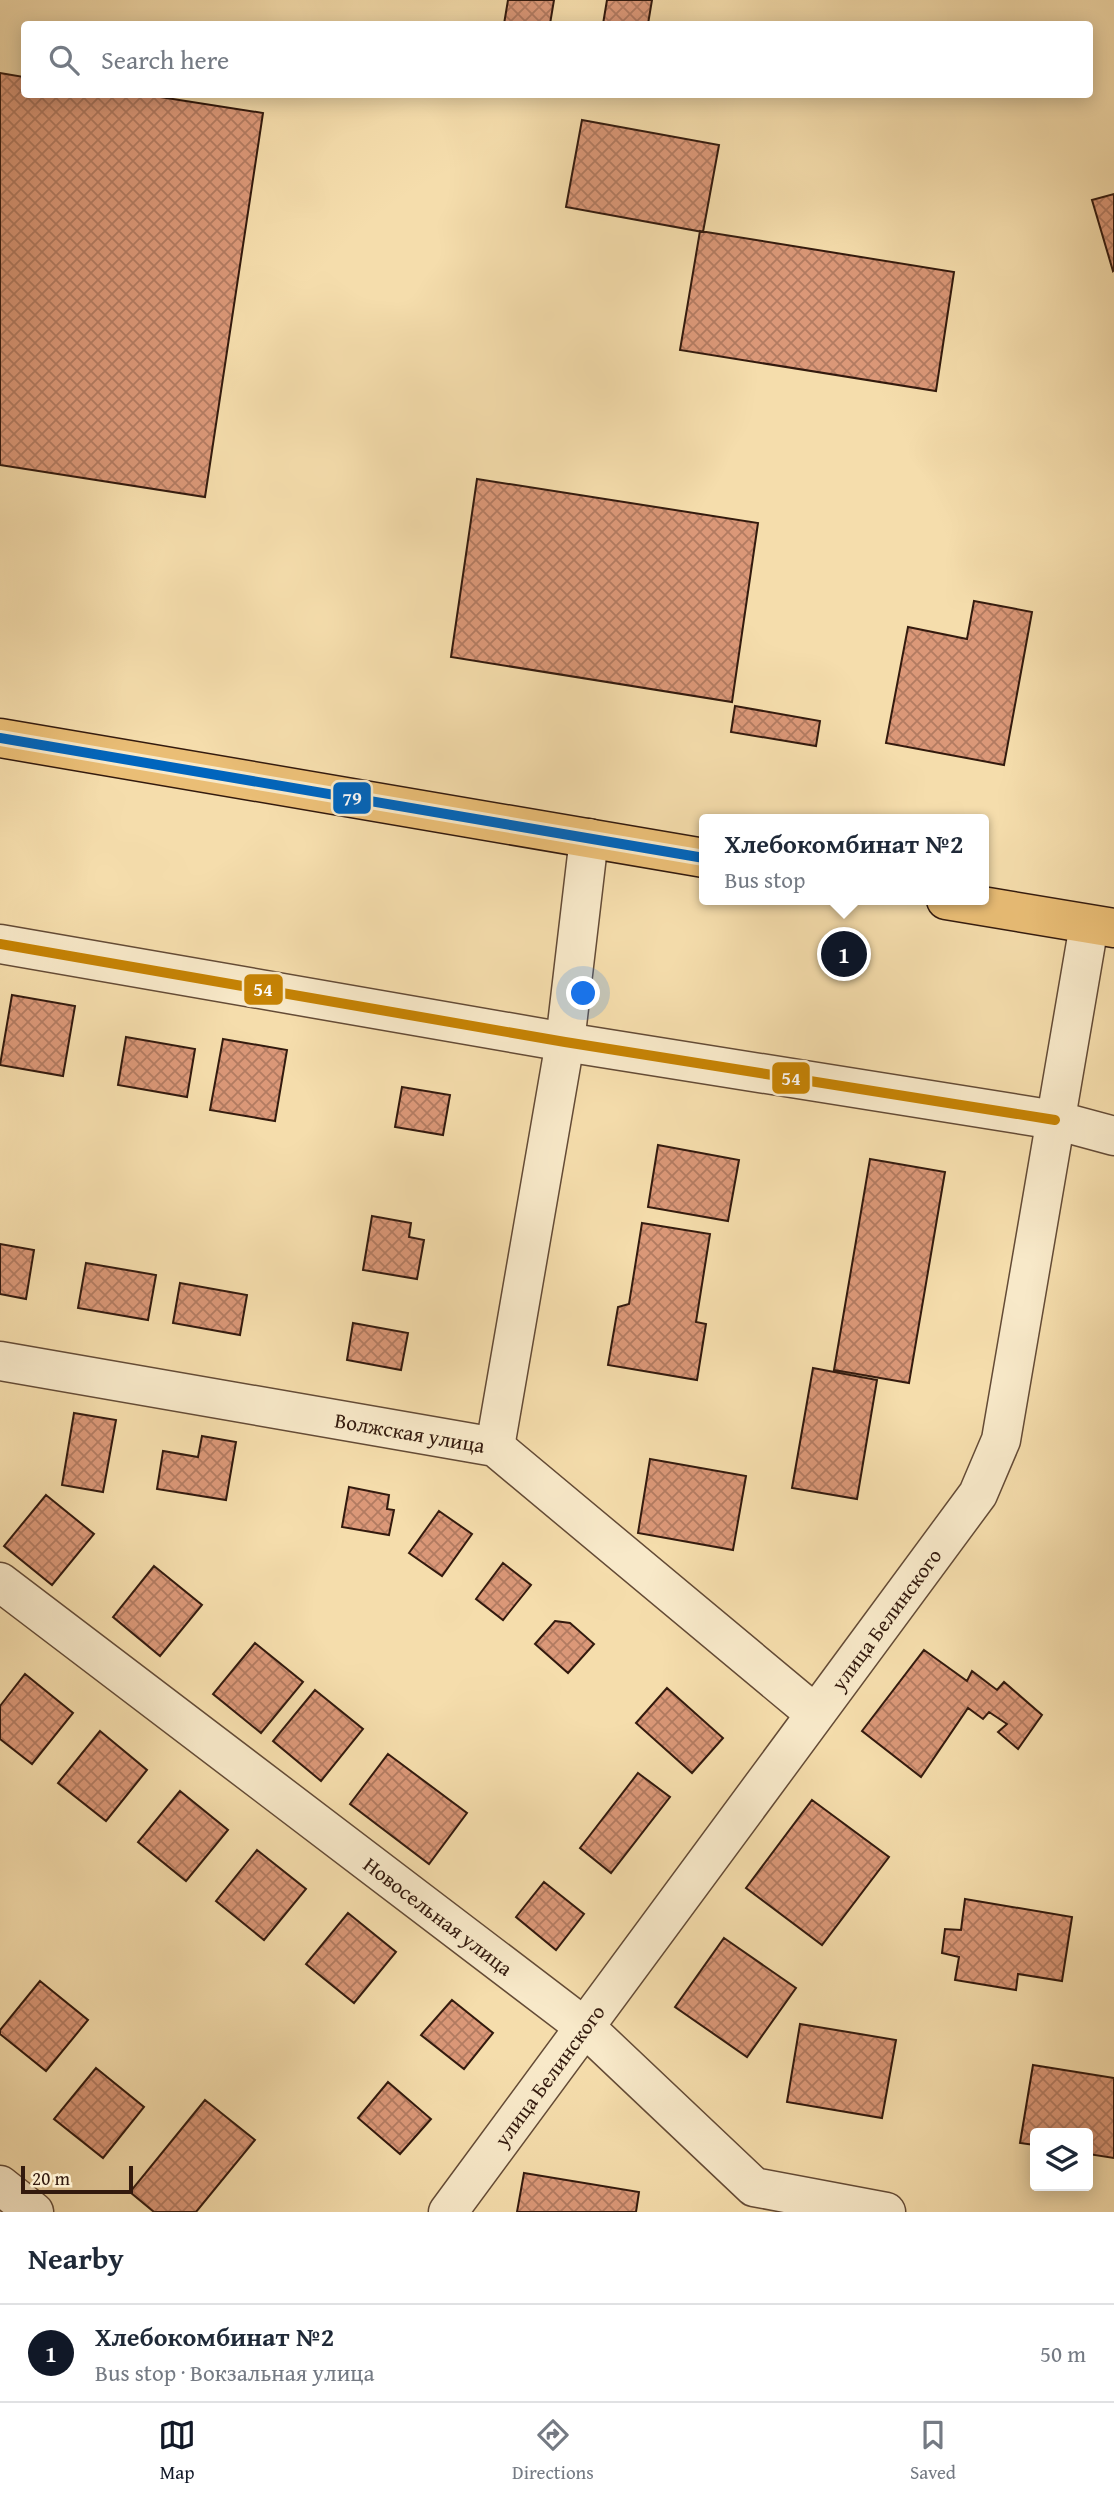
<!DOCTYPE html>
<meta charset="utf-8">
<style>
:root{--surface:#fff;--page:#f2f2f3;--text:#1f2937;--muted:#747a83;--line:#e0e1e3;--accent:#111827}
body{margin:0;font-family:"Gentium Book Plus",serif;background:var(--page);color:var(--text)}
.controls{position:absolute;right:21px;bottom:21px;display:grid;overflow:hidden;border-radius:7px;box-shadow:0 4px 18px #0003}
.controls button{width:63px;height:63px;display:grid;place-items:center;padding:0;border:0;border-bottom:2px solid var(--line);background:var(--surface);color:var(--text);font:35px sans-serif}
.scale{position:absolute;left:21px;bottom:18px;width:112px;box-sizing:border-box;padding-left:7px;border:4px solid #331a0e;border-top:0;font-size:19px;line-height:24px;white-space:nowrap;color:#331a0e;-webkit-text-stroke:5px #f8e9c9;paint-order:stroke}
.you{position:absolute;left:584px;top:994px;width:24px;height:24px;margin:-18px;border:5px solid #fff;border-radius:50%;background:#1a73e8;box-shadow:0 0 0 10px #1a73e833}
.badge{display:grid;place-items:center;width:46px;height:46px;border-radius:50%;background:var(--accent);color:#fff;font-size:23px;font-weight:700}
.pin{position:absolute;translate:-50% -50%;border:4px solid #fff;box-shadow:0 2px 7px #0006}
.popup{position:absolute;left:699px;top:814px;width:290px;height:91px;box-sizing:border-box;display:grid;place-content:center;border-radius:7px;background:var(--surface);filter:drop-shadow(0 2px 5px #0005);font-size:23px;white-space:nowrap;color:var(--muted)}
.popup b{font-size:26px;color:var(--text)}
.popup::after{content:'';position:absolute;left:50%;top:100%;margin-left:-14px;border:14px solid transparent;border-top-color:var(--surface)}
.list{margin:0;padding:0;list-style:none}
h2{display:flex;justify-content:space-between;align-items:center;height:91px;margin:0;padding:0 28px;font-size:30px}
h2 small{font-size:23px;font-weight:400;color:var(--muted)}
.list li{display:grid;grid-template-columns:46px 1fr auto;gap:21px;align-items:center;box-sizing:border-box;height:98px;padding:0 28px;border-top:2px solid var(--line)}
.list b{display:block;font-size:26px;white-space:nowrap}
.list p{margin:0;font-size:23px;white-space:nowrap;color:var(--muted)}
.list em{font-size:23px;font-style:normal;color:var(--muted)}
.icon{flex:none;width:38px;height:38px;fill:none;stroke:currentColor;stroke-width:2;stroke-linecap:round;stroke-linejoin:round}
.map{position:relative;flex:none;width:1114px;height:2212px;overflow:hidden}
.search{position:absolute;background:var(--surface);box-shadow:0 4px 18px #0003;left:21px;right:21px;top:21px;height:77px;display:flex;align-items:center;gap:18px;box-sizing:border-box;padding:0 24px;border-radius:7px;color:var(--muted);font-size:26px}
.sheet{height:189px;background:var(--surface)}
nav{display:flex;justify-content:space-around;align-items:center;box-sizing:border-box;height:98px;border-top:2px solid var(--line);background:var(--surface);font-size:19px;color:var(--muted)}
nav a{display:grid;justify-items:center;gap:4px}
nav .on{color:var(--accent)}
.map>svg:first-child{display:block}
.building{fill:url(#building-cross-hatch);stroke:#331a0e;stroke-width:2}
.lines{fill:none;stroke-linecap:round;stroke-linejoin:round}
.minor-casing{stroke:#644b36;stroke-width:41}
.major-casing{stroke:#331a0e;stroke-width:41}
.minor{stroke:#f8e9c9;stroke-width:38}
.major{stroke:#eabe76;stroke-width:38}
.bus-1-casing{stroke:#f8e9c9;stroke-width:16}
.bus-2-casing{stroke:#f8e9c9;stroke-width:16}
.bus-1{stroke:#0065bd;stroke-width:10}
.bus-2{stroke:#c68304;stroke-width:10}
.labels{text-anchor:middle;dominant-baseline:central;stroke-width:5;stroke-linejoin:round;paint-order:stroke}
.street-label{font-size:21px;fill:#331a0e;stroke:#f8e9c9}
.line-badge{stroke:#f8e9c9;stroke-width:2.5}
.badge-label{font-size:19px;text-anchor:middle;font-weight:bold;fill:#fff}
</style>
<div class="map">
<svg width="1114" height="2212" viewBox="0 0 1114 2212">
<defs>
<pattern id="building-cross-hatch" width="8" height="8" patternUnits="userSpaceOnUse" patternTransform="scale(1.75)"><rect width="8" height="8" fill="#db9878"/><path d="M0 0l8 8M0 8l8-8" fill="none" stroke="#b27b61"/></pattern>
</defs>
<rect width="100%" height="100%" fill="#f5ddac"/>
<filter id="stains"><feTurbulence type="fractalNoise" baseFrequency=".00286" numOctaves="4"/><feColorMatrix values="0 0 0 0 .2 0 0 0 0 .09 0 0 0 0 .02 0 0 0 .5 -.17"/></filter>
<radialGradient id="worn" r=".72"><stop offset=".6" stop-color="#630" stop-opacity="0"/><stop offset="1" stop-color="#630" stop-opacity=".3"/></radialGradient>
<path class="building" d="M508 0H554L550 24H504Z
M607 0H652L648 24H603Z
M0 73 24 77V94H141L263 113 205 497 0 465Z
M582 120 719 145 703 232 566 207Z
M1114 194V270L1113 271 1092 200Z
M700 231 954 272 936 391 680 350Z
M477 479 758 523 732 702 451 657Z
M974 601 1032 612 1004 765 886 743 908 627 967 639Z
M735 706 820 721 816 746 731 732Z
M12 995 75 1006 63 1076 0 1065Z
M126 1037 195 1049 187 1097 118 1085Z
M223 1039 287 1050 275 1121 210 1110Z
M402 1087 450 1095 443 1135 395 1127Z
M658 1145 739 1160 728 1221 648 1207Z
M870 1159 945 1172 909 1383 834 1370Z
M372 1216 411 1223 409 1237 424 1240 417 1279 363 1270Z
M642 1223 710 1234 696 1322 706 1324 697 1380 608 1365 618 1307 629 1304Z
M0 1244 34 1250 26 1299 0 1294Z
M86 1263 156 1275 148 1320 78 1308Z
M180 1283 247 1295 240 1335 173 1323Z
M353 1323 408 1333 401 1370 347 1360Z
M813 1368 877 1380 857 1499 792 1488Z
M74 1413 116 1420 103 1492 62 1485Z
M202 1436 236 1442 226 1500 157 1489 163 1451 198 1457Z
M650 1459 746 1476 733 1550 638 1533Z
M349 1487 389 1495 387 1509 394 1510 389 1535 342 1527Z
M46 1495 94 1534 52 1585 4 1546Z
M439 1511 472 1534 442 1576 409 1553Z
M503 1563 531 1585 503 1620 476 1599Z
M154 1566 202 1605 160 1656 113 1617Z
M555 1621 570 1623 594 1644 568 1673 535 1644Z
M255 1643 303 1682 261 1733 213 1694Z
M924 1650 967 1681 972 1671 997 1690 1004 1682 1042 1715 1018 1749 998 1732 1007 1724 989 1712 983 1719 968 1708 921 1777 862 1731Z
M25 1674 73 1713 32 1764 0 1739V1706Z
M667 1688 723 1738 692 1773 636 1723Z
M315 1690 363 1729 321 1781 273 1741Z
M100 1731 147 1770 106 1821 58 1783Z
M388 1754 467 1813 429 1864 350 1804Z
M638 1773 670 1797 611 1873 580 1848Z
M180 1791 228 1830 186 1881 138 1842Z
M812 1800 889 1857 822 1945 746 1888Z
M257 1850 306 1889 264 1940 216 1901Z
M544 1882 584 1914 556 1950 516 1917Z
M965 1899 1072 1917 1062 1981 1018 1974 1016 1990 955 1980 959 1957 942 1953 945 1929 961 1930Z
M348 1913 396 1952 354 2003 306 1964Z
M724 1938 796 1988 747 2057 675 2007Z
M40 1981 88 2020 46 2071 0 2034V2030Z
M452 2000 493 2033 464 2069 421 2035Z
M800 2024 896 2040 882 2118 787 2102Z
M1033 2065 1114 2078V2158L1088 2154V2133H1035V2145L1020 2143Z
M96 2068 144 2107 103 2158 54 2119Z
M388 2082 431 2119 400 2154 358 2118Z
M205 2100 255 2140 196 2212H154L130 2192Z
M524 2173 639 2192 636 2212H517Z"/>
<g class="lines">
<g class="minor-casing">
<g id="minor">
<path d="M0 944 565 1042 1055 1120 1114 1136"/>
<path id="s1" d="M0 1361 495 1447 814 1713"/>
<path d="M495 1447 565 1042 589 838"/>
<path id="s2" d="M0 1582 586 2028 754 2187 886 2212"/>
<path d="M0 2185 34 2212"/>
<path id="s3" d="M448 2212 978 1494 1001 1440 1089 925"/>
</g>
</g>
<g class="major-casing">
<path id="major" d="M0 738 704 858
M946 900 1114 928"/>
</g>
<use href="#minor" class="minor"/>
<use href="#major" class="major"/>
<g class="bus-1-casing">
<path id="bus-1" d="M0 738 704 858"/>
</g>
<g class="bus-2-casing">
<path id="bus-2" d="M0 944 565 1042 1055 1120"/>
</g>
<use href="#bus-1" class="bus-1"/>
<use href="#bus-2" class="bus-2"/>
</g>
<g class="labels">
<g class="street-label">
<text stroke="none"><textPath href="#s1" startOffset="416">Волжская улица</textPath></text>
<text stroke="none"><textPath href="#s3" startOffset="737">улица Белинского</textPath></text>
<text stroke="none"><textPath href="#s2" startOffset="551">Новосельная улица</textPath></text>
<text stroke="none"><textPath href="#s3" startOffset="170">улица Белинского</textPath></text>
</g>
</g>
<g class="line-badge">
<rect x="332" y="781" width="40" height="34" rx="7" fill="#0065bd"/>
<rect x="243" y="973" width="41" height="33" rx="7" fill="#c68304"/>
<rect x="771" y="1061" width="40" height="34" rx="7" fill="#c68304"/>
</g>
<g class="badge-label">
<text x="352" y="805">79</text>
<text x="263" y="996">54</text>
<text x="791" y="1085">54</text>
</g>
<rect width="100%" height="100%" filter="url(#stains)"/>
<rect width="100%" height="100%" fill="url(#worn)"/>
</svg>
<div class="controls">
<button><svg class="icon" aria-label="layers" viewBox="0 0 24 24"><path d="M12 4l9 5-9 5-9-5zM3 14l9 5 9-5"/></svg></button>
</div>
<div class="scale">20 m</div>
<div class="you"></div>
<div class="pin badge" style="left:844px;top:954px">1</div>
<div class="popup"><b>Хлебокомбинат №2</b>Bus stop</div>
<div class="search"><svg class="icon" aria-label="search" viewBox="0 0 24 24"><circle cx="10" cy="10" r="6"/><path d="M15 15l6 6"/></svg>Search here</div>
</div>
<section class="sheet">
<h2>Nearby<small></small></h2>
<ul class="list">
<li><span class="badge">1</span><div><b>Хлебокомбинат №2</b><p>Bus stop · Вокзальная улица</p></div><em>50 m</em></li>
</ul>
</section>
<nav>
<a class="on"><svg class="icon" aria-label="map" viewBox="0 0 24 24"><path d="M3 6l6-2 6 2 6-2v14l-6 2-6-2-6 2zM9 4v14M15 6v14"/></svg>Map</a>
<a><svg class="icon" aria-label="directions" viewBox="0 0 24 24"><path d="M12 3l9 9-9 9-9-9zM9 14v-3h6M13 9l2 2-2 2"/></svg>Directions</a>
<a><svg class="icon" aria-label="saved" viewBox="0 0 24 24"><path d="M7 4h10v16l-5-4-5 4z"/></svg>Saved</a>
</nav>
